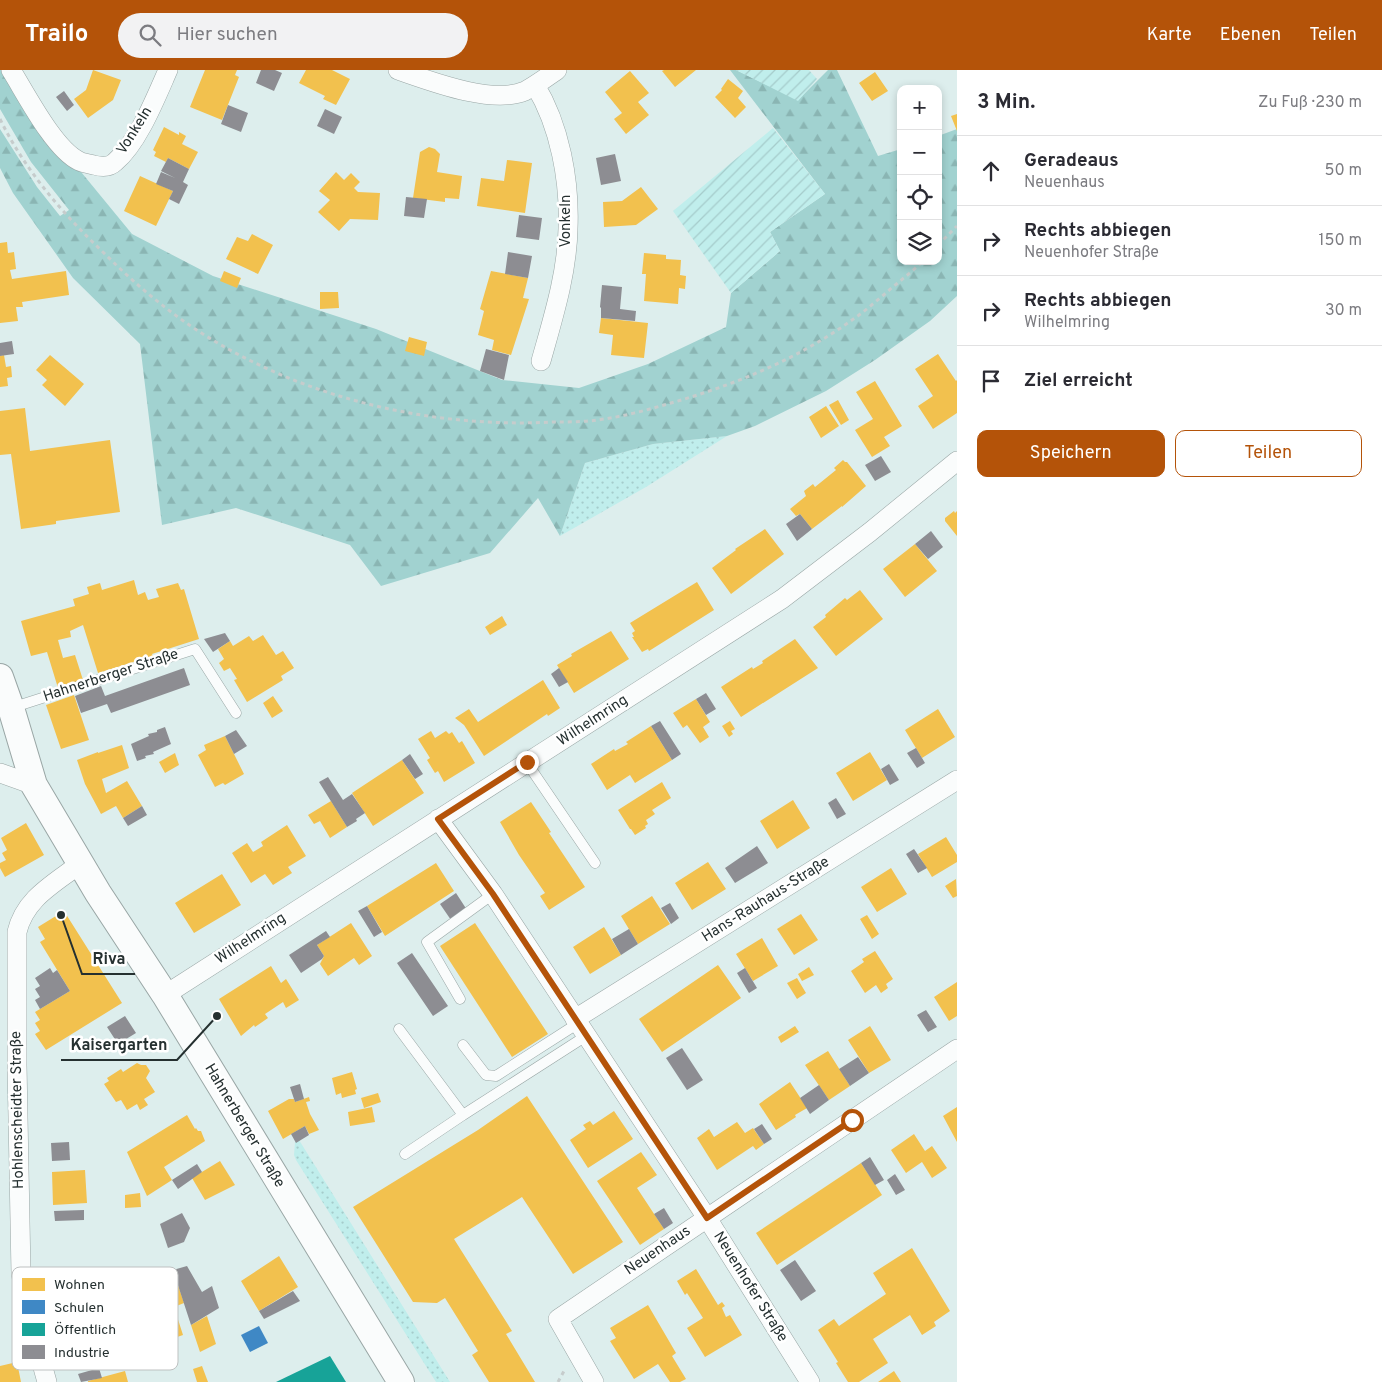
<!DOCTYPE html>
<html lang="de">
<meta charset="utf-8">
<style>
:root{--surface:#fff;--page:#f2f2f3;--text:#2b2b33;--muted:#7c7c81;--line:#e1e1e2;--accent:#b45309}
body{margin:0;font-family:Overpass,sans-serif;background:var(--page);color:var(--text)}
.controls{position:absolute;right:15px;top:15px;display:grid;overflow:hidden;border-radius:10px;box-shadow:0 2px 8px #0003}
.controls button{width:45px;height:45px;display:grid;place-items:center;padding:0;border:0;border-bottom:1px solid var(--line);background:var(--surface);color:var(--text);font:25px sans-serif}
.stop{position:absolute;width:15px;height:15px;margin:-11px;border:4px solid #b45309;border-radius:50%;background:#fff}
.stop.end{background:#b45309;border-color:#fff;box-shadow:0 1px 5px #0008}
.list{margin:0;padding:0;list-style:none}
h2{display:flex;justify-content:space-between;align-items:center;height:65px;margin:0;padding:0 20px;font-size:21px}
h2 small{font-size:16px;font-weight:400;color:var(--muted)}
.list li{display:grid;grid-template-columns:32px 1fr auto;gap:15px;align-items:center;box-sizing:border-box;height:70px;padding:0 20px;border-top:1px solid var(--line)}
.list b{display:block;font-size:19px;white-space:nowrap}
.list p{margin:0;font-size:16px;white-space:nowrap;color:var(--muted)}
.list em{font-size:16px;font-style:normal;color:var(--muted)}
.actions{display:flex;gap:10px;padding:15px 20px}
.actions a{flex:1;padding:11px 0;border:1px solid var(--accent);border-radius:10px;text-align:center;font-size:18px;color:var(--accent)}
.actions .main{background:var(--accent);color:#fff}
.icon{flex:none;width:28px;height:28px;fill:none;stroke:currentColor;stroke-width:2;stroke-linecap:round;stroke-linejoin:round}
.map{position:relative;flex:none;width:957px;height:1312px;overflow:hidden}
header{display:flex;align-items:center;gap:30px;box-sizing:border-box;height:70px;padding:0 25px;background:var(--accent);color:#fff}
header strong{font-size:24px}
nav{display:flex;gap:28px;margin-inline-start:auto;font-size:18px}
.search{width:350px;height:45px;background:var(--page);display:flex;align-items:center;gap:12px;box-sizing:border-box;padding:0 18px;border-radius:28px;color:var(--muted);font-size:19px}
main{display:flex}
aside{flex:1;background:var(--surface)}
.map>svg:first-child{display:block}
.grass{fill:url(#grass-dots)}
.forest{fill:url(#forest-firs)}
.garden{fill:url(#garden-furrows)}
.homes{fill:#f2c14e}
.schools{fill:#3f88c5}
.public{fill:#17a398}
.industry{fill:#8d8d92}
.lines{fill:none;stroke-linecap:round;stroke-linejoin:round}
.lane-casing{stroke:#99a6a5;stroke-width:11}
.street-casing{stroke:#99a6a5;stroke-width:20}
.secondary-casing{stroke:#99a6a5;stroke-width:28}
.path{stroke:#c6cccc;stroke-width:3;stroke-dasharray:4 4;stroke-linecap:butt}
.lane{stroke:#fafcfc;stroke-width:10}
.street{stroke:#fafcfc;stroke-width:19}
.secondary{stroke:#fafcfc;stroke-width:26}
.route{stroke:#b45309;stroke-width:6}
.labels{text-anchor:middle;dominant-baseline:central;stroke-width:5;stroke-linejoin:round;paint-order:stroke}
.street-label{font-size:15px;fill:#253030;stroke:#fff}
.key{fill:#fff;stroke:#bec1c1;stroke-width:1}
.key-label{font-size:14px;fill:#253030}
.leader{fill:none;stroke:#253030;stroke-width:2}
.callout-dot{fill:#253030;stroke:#fff;stroke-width:2}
.callout-label{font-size:16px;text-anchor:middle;font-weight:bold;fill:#253030;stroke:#fff;stroke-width:5;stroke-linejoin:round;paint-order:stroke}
</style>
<header>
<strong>Trailo</strong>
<div class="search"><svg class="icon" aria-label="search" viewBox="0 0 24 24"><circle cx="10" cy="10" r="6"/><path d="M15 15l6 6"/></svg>Hier suchen</div>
<nav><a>Karte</a><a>Ebenen</a><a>Teilen</a></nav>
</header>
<main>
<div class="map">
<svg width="957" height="1312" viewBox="0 0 957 1312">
<defs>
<pattern id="grass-dots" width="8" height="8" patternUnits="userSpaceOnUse" patternTransform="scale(1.25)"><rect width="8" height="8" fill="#c0eeec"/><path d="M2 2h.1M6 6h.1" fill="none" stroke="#a5cccb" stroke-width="1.8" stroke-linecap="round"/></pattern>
<pattern id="forest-firs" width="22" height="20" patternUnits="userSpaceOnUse" patternTransform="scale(1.25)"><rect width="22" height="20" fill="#a1d2d0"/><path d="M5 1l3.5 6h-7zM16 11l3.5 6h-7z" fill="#8ab5b3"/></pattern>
<pattern id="garden-furrows" width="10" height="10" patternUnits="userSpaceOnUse" patternTransform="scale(1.25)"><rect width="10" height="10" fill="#c0eeec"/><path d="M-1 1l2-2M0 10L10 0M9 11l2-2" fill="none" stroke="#a5cccb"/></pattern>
</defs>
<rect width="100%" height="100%" fill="#ddeeed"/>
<path class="grass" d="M727 366 646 417 560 466 585 393 653 374Z
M299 1070 450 1312H436L296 1090 294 1085 295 1072Z"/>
<path class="forest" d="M0 0H4L77 97 132 164 213 206 376 259 502 310 579 318 648 294 726 257 731 223 780 181 770 162 825 124 730 0H736L798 30 828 0H837L878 86 901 79V191H938V66L957 59V226L930 251 875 290 826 321 755 356 727 366 653 374 585 393 560 466 538 428 490 483 381 516 350 475 236 438 162 455 140 274 73 208 13 123 0 98V59L37 117 60 146 69 140 31 92 0 39Z"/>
<path class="garden" d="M736 0H809L817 9 798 31Z
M773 58 825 124 770 162 780 181 731 223 673 141Z"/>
<path class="homes" d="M93 0 121 10 113 30 88 48 74 29 86 20Z
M205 0H237L235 5 239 7 222 50 190 37Z
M306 0H332L350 9 336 35 323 29 325 26 299 13Z
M664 0H696L675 17 662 1Z
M630 1 649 23 638 32 649 45 626 64 614 49 622 43 605 22Z
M875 2 888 21 872 31 859 13Z
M728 9 743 21 738 28 746 37 735 48 715 27 722 20 721 19Z
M957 44V61L951 46Z
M164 57 179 65V62L186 66 182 74 198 82 189 99 168 88 166 92 154 86 156 82 153 80Z
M429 77 435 79 440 84 437 102 462 106 459 129 445 128V132L413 128 420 82Z
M507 90 532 93 525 143 477 136 481 108 504 111Z
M336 102 344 110 351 103 360 112 354 118 358 122 380 123 378 150 350 149 339 161 318 142 330 130 319 121Z
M140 106 173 121 156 156 124 141Z
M641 117 658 139 636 155 604 157 603 132 622 131Z
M252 164 273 175 258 204 226 189 237 167 248 171Z
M7 172 8 183 14 182 16 199 10 200 12 209 66 201 69 225 22 232 23 237H16L18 251 0 253V173Z
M644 183 666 185V189L681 190 680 205 686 206 685 219 679 218 678 234 644 231 646 204H642Z
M224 201 241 208 237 218 220 211Z
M491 201 528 208 523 228 529 229 511 285 492 280 494 270 478 265 484 241 480 239Z
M320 222H338L339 238 320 239Z
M601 248 648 253 644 288 611 285 613 265 599 263Z
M409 267 427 272 424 286 405 281Z
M938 284 956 311 957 310V343L933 359 918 336 933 326 915 299Z
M4 285 6 297 11 296 12 307 7 308 8 316 0 317V286Z
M50 285 84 314 65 336 42 315 47 310 36 300Z
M875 311 902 356 884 367 890 376 872 387 855 360 873 349 856 322Z
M838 330 849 350 841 355 829 335Z
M826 336 839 356 821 368 809 347Z
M25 338 30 381 110 370 120 442 56 451V454L21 459 11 384 0 385V341Z
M843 390 845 392H847L866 416 842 437V436L812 459 800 444 796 446 790 439 806 426 804 421 813 414 815 417 836 400 834 398Z
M954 441 955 443 957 441V466L945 451V448Z
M765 459 784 484 731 524 712 498 736 480 735 479Z
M915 474 937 501 905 527 883 499Z
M134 510 138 525 145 522 148 530 159 527 156 519 178 513 181 520 184 519 199 569 152 584 153 586 98 603 83 555 70 561 71 567 58 570 63 588 75 585 83 610 58 618 47 582 31 586 21 551 75 536 73 529 89 524 87 517 100 513 102 520Z
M697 512 714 540 649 581 648 579 642 582 632 567H634L632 563 635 561 630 553Z
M860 520 883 549 836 586 813 557 826 547 825 545 845 528 847 530Z
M502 546 507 555 490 565 485 557Z
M611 561 629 589 574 623 557 595 572 586 571 584Z
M263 565 276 585 283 581 294 598 281 606 283 610 247 632 234 610 237 609 230 598 224 601 219 593 224 589 218 579 230 571 233 576 249 566 253 571Z
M795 569 818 598 741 647 721 617 752 597 753 599 763 593 762 591Z
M543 610 560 638 548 646 547 644 484 686 464 655 455 648 469 639 478 652Z
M74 625 89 670 61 679 46 635Z
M273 626 283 641 272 648 263 633Z
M696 629 710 652 703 657 709 667 700 673 687 655 683 658 673 643Z
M938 639 955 667 922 688 905 660Z
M730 651 735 659 731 661 733 664 729 667 722 656Z
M651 656 672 690 635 713 630 705 607 720 591 694 614 679 615 681 628 674 626 672Z
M431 661 435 668 446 661 449 664 452 662 459 673 462 671 475 693 444 712 438 701 435 703 427 690 430 688 418 669Z
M225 666 244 704 225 715 223 713 215 717 198 685 206 680 204 675Z
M122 675 129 698 102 709 106 723 127 711 142 736 123 748 116 736 101 744 85 714 77 690 98 682V683Z
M870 682 887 710 853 731 836 703Z
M175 683 179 695 165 703 159 692Z
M402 690 424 723 373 756 352 723Z
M662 712 671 728 652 740 655 744 646 750 648 754 645 756 646 758 635 765 631 759H630L618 740Z
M793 730 810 758 777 779 760 751Z
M331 731 347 757 330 768 320 751 314 754 308 745Z
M531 732 551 762 549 763 585 817 549 840 540 826 545 823 519 785 500 752Z
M26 753 44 785 5 807 0 798V793L6 790 2 783 7 780 1 768Z
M287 755 306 786 288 797 292 803 273 815 265 804 251 813 232 783 247 773 253 782 263 776 261 772Z
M946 767 957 785V792L932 807 918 784Z
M708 792 726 819 692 840 675 813Z
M436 793 454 821 385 866 367 836Z
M891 798 907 824 877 842 861 817Z
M222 804 241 835 194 863 175 833Z
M956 809 957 826 953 828 945 816Z
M652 826 670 854 638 874 621 846Z
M64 841 122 933 46 980 35 964 40 961 35 953 40 950 35 942 70 921 40 872 45 869 38 857Z
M801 844 818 870 794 885 777 859Z
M867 845 879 864 872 869 860 849Z
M351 853 372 886 359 895 354 888 328 906 320 894 324 886 317 875Z
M475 853 548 964 512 987 440 876Z
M604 857 621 885 590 904 573 877Z
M762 868 778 896 753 911 736 884Z
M875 881 893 909 886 914 888 918 881 923 876 915 865 923 851 901 864 892 862 889Z
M718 895 741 928 662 982 639 949Z
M271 896 281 913 286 909 299 930 286 938 283 932 265 944 268 948 255 957 254 955 241 966 219 929Z
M809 897 814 905 802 911 798 904Z
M797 908 806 923 797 929 787 913Z
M957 912V946L949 951 934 927Z
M795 956 799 962 781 973 778 967Z
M870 956 891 990 869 1003 848 970Z
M828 981 850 1016 829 1030 805 995Z
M137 993 141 995H146L150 1001 146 1008 155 1022 144 1029 148 1035 140 1040 137 1034 127 1040 121 1030 116 1032 104 1014 109 1011 107 1008 121 999 123 1002Z
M352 1002 357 1019 355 1020 356 1024 342 1028 341 1023 336 1025 332 1008Z
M790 1012 807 1038 795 1045 796 1047 776 1060 759 1034Z
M378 1023 381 1032 364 1038 361 1028Z
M527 1026 623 1172 573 1204 522 1127 454 1169 512 1261 506 1264 535 1312H489L472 1285 478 1281 445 1228 437 1233 413 1232 353 1137 478 1060Z
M309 1027 310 1031 306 1032 310 1044 319 1060 309 1064 305 1056 283 1069 268 1041 289 1029H294L295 1032Z
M372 1037 375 1052 350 1056 348 1042Z
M957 1037V1072L943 1046Z
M614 1041 633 1069 588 1098 570 1070 586 1059 583 1055 590 1051 593 1055Z
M187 1045 195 1059 196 1058 198 1061H201L205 1071 164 1097 172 1110 147 1126 127 1082Z
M737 1052 745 1063 753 1058 764 1074 756 1080 753 1076 717 1100 697 1068 709 1059 714 1067Z
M914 1064 925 1081 932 1076 947 1098 932 1108 922 1092 906 1103 891 1080Z
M641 1082 657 1105 637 1118 664 1159 640 1175 597 1111Z
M220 1091 235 1115 205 1130 192 1108Z
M861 1093 882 1125 777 1195 756 1163Z
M85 1100 87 1133 53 1135 52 1102Z
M140 1123 141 1137 125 1138V1125Z
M912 1178 950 1241 934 1252 936 1256 922 1265 910 1245 873 1269 888 1293 859 1312H848L836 1293 838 1292 818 1260 834 1249 839 1256 886 1224 873 1203Z
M279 1186 298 1217 259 1241 241 1211Z
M696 1199 718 1235 722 1232 725 1236 722 1238 726 1247 730 1245 742 1265 705 1287 687 1258 703 1248 687 1223 685 1225 677 1211Z
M173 1200 184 1233 174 1237 183 1265 151 1276 146 1256H144L138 1248 139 1239 141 1238 137 1225 142 1223 139 1210Z
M648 1235 676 1283 672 1286 686 1309 680 1312H670L658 1294 634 1309 610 1271 616 1268 610 1258Z
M207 1246 216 1274 200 1282 191 1255Z
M17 1292 21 1312H0V1296Z
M202 1296 208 1312H197L193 1299Z
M125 1301 128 1312H88V1311Z
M894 1301 901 1312H878Z"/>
<path class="schools" d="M259 1256 268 1273 250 1282 241 1265Z"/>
<path class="public" d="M330 1286 346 1312H276Z"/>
<path class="industry" d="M261 0H275L282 3 274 21 256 13Z
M64 21 74 35 67 41 56 27Z
M228 35 248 43 241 62 221 54Z
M325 39 342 47 334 64 317 56Z
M615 84 621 111 601 115 596 88Z
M168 88 189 99 183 112 188 115 179 134 169 129 173 121 156 114 161 102 175 108 161 101Z
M406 127 427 129 424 148 404 146Z
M519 145 542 148 539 170 516 167Z
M508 182 532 186 528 208 505 204Z
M602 215 622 217 620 239 636 241 635 251 601 248V238L600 237Z
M12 271 14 284 0 286V273Z
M486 279 509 285 504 310 480 301Z
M881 386 891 402 875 411 865 395Z
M800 444 812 459 797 471 786 454Z
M931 461 943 477 928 489 915 474Z
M225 563 230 571 213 582 204 569Z
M184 598 190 615 111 643 107 634 81 643 75 626 101 616 105 626Z
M559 598 568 612 559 617 551 604Z
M706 623 716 639 706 645 696 629Z
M660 651 681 684 672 690 651 656Z
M165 657 171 674 153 682 154 684 145 686 146 688 137 691 131 674 149 666 148 664 157 662V660Z
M236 660 247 676 234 684 225 666Z
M916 678 925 693 917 698 907 683Z
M410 684 423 704 415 709 402 690Z
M889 694 899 710 890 715 881 699Z
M328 707 343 730 352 724 365 743 356 749 357 751 347 757 319 712Z
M836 728 846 744 837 749 828 733Z
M142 736 147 745 128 756 123 748Z
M757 776 768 793 735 813 725 798Z
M914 779 927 798 918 803 906 784Z
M456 823 467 840 451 850 440 834Z
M670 833 679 848 671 854 661 838Z
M367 836 382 862 374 867 358 841Z
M629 859 638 874 621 885 612 869Z
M326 861 330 867 317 875 324 886 322 889 301 903 289 885Z
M412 883 448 936 433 946 397 893Z
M50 898 53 903 57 900 70 921 40 939 35 930 40 927 35 919 40 916 35 908Z
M745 898 757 918 749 923 737 903Z
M926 940 937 957 928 962 917 945Z
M125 946 136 963 118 974 107 957Z
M682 978 703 1010 687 1020 666 988Z
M858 987 869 1003 850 1016 839 999Z
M300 1014 304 1029 295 1032 290 1017Z
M819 1015 829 1030 810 1044 800 1028Z
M762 1054 772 1069 764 1074 754 1059Z
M305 1056 309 1065 296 1073 291 1064Z
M69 1072 70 1090 52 1091 51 1073Z
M870 1087 884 1110 875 1115 861 1093Z
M197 1094 202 1102 178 1119 172 1110Z
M895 1104 905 1120 896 1125 887 1110Z
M664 1138 673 1153 664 1159 654 1144Z
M84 1140V1150L55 1151 54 1141Z
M182 1143 190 1158 184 1172 168 1178 160 1154Z
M795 1190 816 1221 801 1231 780 1200Z
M187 1196 202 1222 212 1216 219 1238 191 1255 173 1200Z
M293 1221 300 1231 264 1249 259 1241Z
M99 1298 102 1308 81 1312 78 1304Z"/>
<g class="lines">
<g class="lane-casing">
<path id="lane" d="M11 638 195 579 236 643
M527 693 595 793
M460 929 427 872 493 824
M399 959 463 1045 586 966
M463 975 486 1005 496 1006 577 954
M405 1084 463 1045"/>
</g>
<g class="street-casing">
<path id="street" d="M11 0C26 24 54 79 79 91 83 93 89 94 94 95 101 97 109 98 115 92 138 73 156 27 168 0
M398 0C430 11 492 35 525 21 536 15 547 7 557 0
M535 15C560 56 570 111 568 159 567 204 553 248 541 291
M0 703 34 715
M438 749 493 824 707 1148 810 1312
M165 925 782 529 870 462 957 391
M575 949 957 710
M47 1312 29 1247 21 1203 17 995V862C25 828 54 814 81 793
M594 1312 558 1249 957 979"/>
</g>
<g class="secondary-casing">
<path id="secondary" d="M0 607 11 638 34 715 98 823 165 925 401 1312"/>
</g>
<path class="path" d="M0 49C26 102 63 144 106 185 143 222 184 255 230 280 328 334 443 358 554 352 568 352 583 352 597 350 622 347 647 340 671 333 734 315 798 289 852 250 864 242 875 232 886 223 898 212 911 203 923 191
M938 175 957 156
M558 1312 564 1301"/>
<use href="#lane" class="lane"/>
<use href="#street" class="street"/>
<use href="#secondary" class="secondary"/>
</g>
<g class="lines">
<path class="route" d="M527 692 438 749 493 824 707 1148 852 1050"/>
</g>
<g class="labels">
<g class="street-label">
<text transform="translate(135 61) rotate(-58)">Vonkeln</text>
<text transform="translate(566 151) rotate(-90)">Vonkeln</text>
<text transform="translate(111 606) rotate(-18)">Hahnerberger Straße</text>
<text transform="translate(593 651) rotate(-33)">Wilhelmring</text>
<text transform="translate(766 830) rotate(-32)">Hans-Rauhaus-Straße</text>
<text transform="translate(251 869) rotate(-33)">Wilhelmring</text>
<text transform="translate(18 1040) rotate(-91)">Hohlenscheidter Straße</text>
<text transform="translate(244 1056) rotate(59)">Hahnerberger Straße</text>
<text transform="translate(658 1181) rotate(-34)">Neuenhaus</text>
<text transform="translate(750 1217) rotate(58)">Neuenhofer Straße</text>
</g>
</g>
<rect x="12" y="1197" width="166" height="103" rx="8" class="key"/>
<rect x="22" y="1208" width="23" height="13" fill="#f2c14e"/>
<rect x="22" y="1230" width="23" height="14" fill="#3f88c5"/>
<rect x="22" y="1253" width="23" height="13" fill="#17a398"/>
<rect x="22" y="1275" width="23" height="14" fill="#8d8d92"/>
<g class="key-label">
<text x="54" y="1219">Wohnen</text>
<text x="54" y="1242">Schulen</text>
<text x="54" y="1264">Öffentlich</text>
<text x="54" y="1287">Industrie</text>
</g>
<path class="leader" d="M61 845L82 904H135M217 946L177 990H61"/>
<g class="callout-dot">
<circle cx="61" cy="845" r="5"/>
<circle cx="217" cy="946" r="5"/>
</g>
<g class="callout-label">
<text x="109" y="894">Riva</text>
<text x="119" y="980">Kaisergarten</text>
</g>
</svg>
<div class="controls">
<button>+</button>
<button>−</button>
<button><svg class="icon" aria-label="locate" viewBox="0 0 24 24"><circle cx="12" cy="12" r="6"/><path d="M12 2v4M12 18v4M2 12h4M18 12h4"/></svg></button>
<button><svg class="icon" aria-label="layers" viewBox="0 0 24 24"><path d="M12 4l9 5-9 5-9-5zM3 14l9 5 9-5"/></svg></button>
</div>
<div class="stop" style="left:852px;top:1050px"></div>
<div class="stop end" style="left:527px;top:692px"></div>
</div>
<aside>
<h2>3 Min.<small>Zu Fuß · 230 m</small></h2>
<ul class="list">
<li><svg class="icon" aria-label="ahead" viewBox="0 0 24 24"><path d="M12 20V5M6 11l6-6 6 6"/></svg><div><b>Geradeaus</b><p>Neuenhaus</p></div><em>50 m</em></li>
<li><svg class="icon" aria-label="right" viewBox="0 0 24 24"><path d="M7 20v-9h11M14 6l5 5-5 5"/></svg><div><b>Rechts abbiegen</b><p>Neuenhofer Straße</p></div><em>150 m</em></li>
<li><svg class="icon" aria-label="right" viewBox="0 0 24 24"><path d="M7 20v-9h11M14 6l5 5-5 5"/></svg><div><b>Rechts abbiegen</b><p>Wilhelmring</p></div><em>30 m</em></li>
<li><svg class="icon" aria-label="arrive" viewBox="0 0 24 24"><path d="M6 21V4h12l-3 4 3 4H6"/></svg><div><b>Ziel erreicht</b></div></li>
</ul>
<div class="actions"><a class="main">Speichern</a><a>Teilen</a></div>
</aside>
</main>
